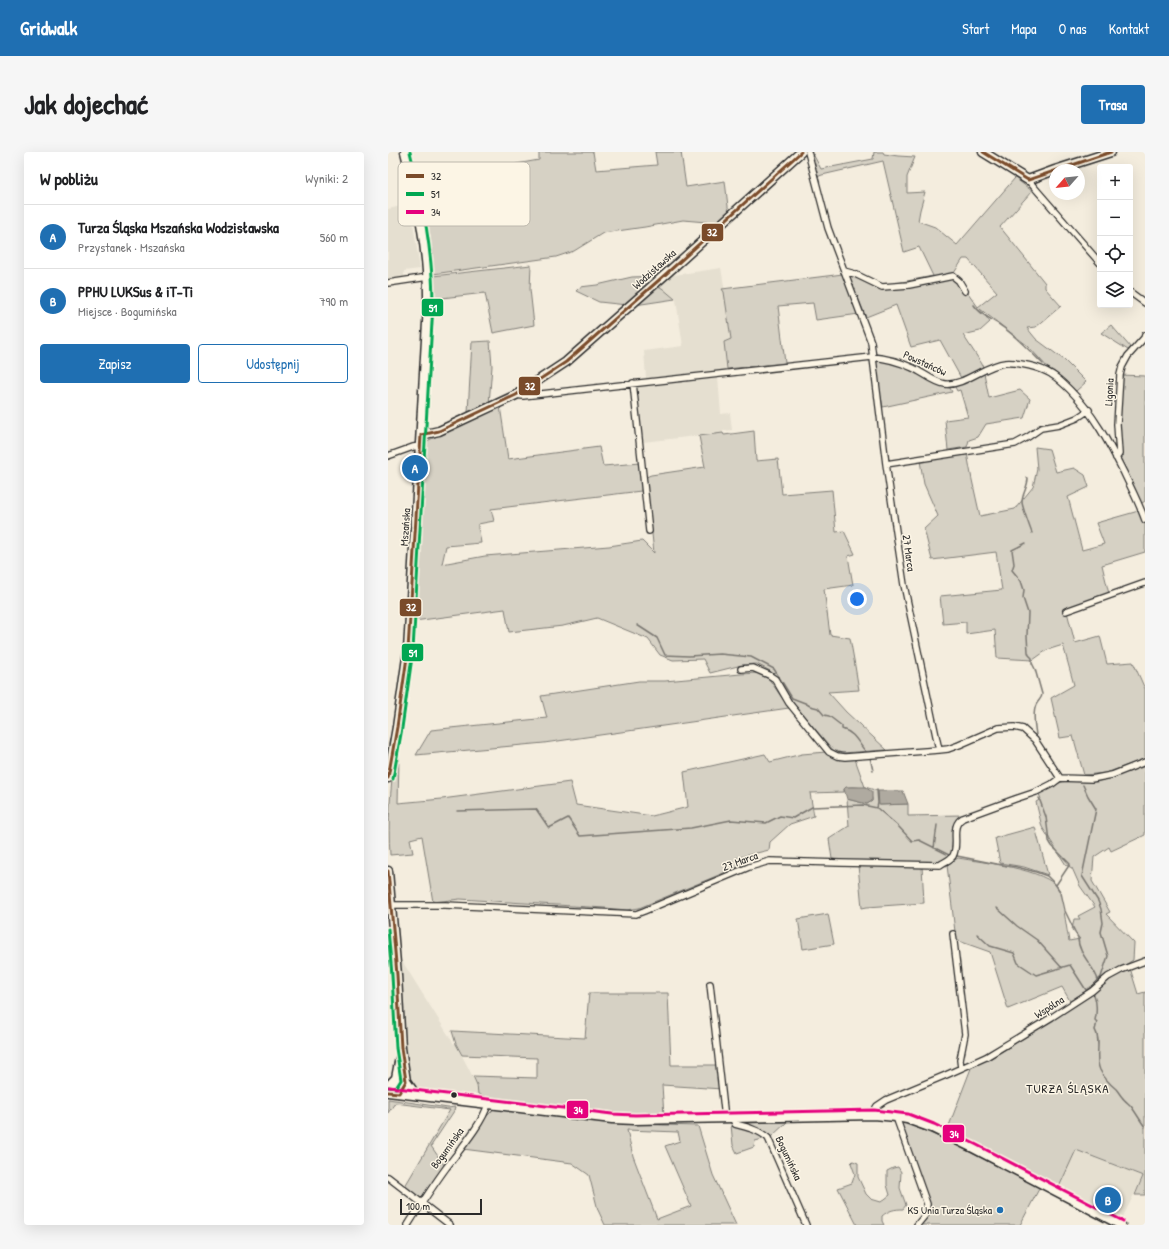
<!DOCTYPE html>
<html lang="pl">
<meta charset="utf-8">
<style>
:root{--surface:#fff;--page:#f6f6f6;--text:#202124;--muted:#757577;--line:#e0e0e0;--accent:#1f6fb2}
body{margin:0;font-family:"Patrick Hand",sans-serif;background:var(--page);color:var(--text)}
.controls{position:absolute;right:12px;top:12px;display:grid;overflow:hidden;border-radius:4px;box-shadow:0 4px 16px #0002}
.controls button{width:36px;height:36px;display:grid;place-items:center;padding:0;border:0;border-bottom:1px solid var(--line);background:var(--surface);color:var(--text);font:20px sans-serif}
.compass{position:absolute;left:661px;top:12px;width:36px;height:36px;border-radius:50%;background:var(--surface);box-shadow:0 4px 16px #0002;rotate:243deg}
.scale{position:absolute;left:12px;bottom:10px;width:82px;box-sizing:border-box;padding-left:4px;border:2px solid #2b2b2b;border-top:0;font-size:11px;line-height:14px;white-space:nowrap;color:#2b2b2b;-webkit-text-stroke:3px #fcf5e5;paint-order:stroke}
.you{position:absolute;left:469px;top:447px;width:14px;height:14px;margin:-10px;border:3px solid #fff;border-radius:50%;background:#1a73e8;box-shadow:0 0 0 6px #1a73e833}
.badge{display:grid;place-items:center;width:26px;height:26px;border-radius:50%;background:var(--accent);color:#fff;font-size:13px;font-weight:700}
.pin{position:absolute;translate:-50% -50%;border:2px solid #fff;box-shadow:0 1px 4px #0006}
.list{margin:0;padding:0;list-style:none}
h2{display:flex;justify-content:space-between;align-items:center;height:52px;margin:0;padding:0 16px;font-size:17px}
h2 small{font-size:13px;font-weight:400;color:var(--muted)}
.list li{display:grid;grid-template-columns:26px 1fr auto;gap:12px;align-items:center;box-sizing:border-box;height:64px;padding:0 16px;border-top:1px solid var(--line)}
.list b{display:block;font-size:15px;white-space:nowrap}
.list p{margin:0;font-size:13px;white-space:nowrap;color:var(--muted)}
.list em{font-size:13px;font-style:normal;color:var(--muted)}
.actions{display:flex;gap:8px;padding:12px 16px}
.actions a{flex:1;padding:9px 0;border:1px solid var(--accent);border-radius:4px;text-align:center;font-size:14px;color:var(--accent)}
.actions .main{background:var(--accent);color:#fff}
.icon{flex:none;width:22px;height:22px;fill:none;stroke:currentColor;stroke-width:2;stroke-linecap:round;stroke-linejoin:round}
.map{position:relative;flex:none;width:757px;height:1073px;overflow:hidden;border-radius:4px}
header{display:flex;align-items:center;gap:24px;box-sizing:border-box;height:56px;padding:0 20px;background:var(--accent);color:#fff}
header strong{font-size:19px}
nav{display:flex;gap:22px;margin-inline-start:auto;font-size:14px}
.intro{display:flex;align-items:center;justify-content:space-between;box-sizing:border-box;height:96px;padding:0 24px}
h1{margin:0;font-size:28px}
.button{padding:10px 18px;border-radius:4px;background:var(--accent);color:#fff;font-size:14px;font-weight:700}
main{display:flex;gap:24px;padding:0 24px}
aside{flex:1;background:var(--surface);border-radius:4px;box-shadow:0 4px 16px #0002}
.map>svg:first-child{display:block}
.built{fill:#e5dfd0}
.green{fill:#d6d1c4;stroke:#807e78;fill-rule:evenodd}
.water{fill:#afaaa0;stroke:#7a7771}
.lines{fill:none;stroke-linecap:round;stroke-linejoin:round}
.stream{stroke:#7a7771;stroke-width:1.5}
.street-casing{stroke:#2b2b2b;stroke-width:8}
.secondary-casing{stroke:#2b2b2b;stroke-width:11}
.primary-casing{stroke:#2b2b2b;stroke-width:11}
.street{stroke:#fcf5e5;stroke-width:5.5}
.secondary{stroke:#fcf5e5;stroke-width:8}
.primary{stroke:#fcf5e5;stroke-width:8}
.bus-1-casing{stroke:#fcf5e5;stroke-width:6}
.bus-2-casing{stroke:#fcf5e5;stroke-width:6}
.bus-3-casing{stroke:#fcf5e5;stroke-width:6}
.bus-1{stroke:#7a4b2a;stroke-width:3}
.bus-2{stroke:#00a651;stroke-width:3}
.bus-3{stroke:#e5007d;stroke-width:3}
.bus-dot{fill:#2b2b2b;stroke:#fcf5e5;stroke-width:1.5}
.poi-dot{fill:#1f6fb2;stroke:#fcf5e5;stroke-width:1.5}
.labels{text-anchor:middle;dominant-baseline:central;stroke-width:3;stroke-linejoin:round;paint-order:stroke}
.street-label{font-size:11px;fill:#2b2b2b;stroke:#fcf5e5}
.poi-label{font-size:11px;fill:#2b2b2b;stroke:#fcf5e5;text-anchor:end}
.quarter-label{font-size:13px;letter-spacing:1px;fill:#2b2b2b;stroke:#fcf5e5}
.key{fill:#fcf5e5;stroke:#bdb8ad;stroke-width:1}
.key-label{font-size:11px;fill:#2b2b2b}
.line-badge{stroke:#fcf5e5;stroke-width:1.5}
.badge-label{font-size:11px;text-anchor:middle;font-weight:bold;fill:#fff}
</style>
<header>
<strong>Gridwalk</strong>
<nav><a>Start</a><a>Mapa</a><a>O nas</a><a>Kontakt</a></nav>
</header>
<div class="intro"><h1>Jak dojechać</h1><a class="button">Trasa</a></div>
<main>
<aside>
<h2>W pobliżu<small>Wyniki: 2</small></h2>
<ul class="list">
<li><span class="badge">A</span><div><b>Turza Śląska Mszańska Wodzisławska</b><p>Przystanek · Mszańska</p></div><em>560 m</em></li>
<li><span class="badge">B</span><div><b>PPHU LUKSus &amp; iT-Ti</b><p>Miejsce · Bogumińska</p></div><em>790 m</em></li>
</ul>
<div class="actions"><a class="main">Zapisz</a><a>Udostępnij</a></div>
</aside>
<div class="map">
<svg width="757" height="1073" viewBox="0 0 757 1073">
<rect width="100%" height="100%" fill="#f4edde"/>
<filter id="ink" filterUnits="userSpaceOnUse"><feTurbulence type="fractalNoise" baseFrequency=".025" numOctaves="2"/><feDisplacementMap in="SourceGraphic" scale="8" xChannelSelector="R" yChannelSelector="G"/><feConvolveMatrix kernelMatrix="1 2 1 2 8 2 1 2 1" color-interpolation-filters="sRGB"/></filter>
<g filter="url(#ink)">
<path class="built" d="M22 52 32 117 16 119V124L0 127V57Z
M333 116 345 187 337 191 338 218 330 219V225L333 262 342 261 344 278 335 279V281L255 290 248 235 258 226 256 199 295 194 288 148 269 134 280 124Z
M14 809 66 892H68L89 933 90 942 81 943 34 940 29 938 18 929 9 810Z
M688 998 755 1024 733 1069 669 1036Z"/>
<path class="green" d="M151 0H205L208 18 269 13 267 0H293L298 35 337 29 341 63 330 71 295 68 257 75 215 81 186 99 168 105 45 122 32 49 131 40 128 12 151 8Z
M486 0H495L496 2 510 4 527 5 519 25V41L537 40 532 58 530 69 547 75 569 93 627 26 644 39 612 75 657 131V136L673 154 648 175 639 176 648 187 675 207 698 230 688 239 667 220 660 216 640 194 592 157 602 170 592 179 575 183 594 212 595 216 573 226 552 188 523 195 508 153 478 165 459 120 498 133 545 124 531 95 516 100 495 9 434 23 429 25 423 4 425 2 433 17 485 7ZM575 107H580L609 140 590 155 566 121Z
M143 113 142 137 146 173 105 181 97 141 45 147V124Z
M455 122 471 162 428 168 425 151 390 154 397 211 339 217 336 190 343 187 336 140 334 137Z
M272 124 239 153 211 150 188 139 192 135 209 133 244 125Z
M267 135 274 136 287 147 247 153Z
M723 173 743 196 740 198 713 181Z
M102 189 104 214 101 252 80 260 84 190Z
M485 206C511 209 535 224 557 235L562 236 564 240 495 255Z
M596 221 601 246 632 238 642 247 636 266 598 272 590 285 581 288 579 295 560 298 557 268 580 265 572 238 569 239 567 235Z
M732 223 757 224V349L751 353 728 306Z
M112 254 120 307 211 295 215 314 252 311 254 327 253 339 103 357 106 369 90 372V377L91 379 93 391 58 394 54 412 97 404 221 394 254 389 266 401 258 325 263 323 317 315 311 284 335 281 336 283 366 279 368 309 390 307 394 342 444 338 448 380 456 379 467 402 460 404 465 433 436 437 442 483 462 486 466 508 471 538 440 540 458 560 499 598 454 601 445 598 406 552 382 519 369 512 354 513 322 521 315 507 285 508 272 503 260 487 209 466 175 474 121 480 117 457 26 469 38 291 41 288Z
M647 295 661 297 668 320 686 316 697 323 701 335 680 345 694 398 716 392 708 371 747 360 752 358 757 371V400L714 413 721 442 678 456 687 491 712 484 719 512 745 510 757 537V607L718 621 696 623 685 584 672 586 663 546 686 533 675 493 659 498 645 508 609 506 607 478 578 482V470L555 472 552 444 614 438 608 400 544 408 536 377 550 364 536 332 532 309 579 301 584 328 592 364 627 357 645 335 649 317Z
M369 521 381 527 401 556 156 591 28 603 43 578 159 566 153 544 251 529H277L353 522Z
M438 600 450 607H467L477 635 490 639 492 653 520 652V664L574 663 565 673 564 700 557 709 549 711 467 710 444 707 441 687 461 674 459 647 479 652 484 649V646L478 636C471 636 462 633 456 637V640L422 641 426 664 402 672 382 690 381 698 348 706 355 713 251 756 239 758 217 756 72 747 45 750 34 684 22 687 25 701 2 703C0 670 2 638 7 605H11L10 651 54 647 182 630 188 653 264 664 300 655 296 620 377 602 382 610 414 602Z
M751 614 752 616 757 614V683L723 699 721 695 706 705 704 729 722 760 718 762 746 791 745 808 682 849 674 835 620 857 602 800 568 788 559 713 570 706C593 710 659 717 671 737 672 740 672 744 673 746 677 760 678 775 681 789L692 787 684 778 686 767H692L690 764 707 755 692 734 684 716 678 713 654 675 648 650 653 647 651 642 671 631 681 628 709 630Z
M647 675 660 723 636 715 612 711 607 686Z
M470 713 534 714 536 751 479 755 474 756Z
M440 762 446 792 415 797 410 767Z
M742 816 750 842 757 840V1043H747L755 1024 688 998 671 1035 559 979 585 911 600 908 662 870 726 825Z
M201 841H280L283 913H331L334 937 274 933 276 964 249 965 225 963 108 948 90 942 89 933 85 924 149 926V906L74 903 68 892 64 879 197 886Z
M0 947 60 956 67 955 66 959 43 994 56 1013 33 1046H27L17 1034 62 958 7 951 0 961Z
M107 956 191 968 275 973 310 974 325 1023 348 1073H217L210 1058 201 1023 184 1011 75 997 90 973ZM239 978 290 980 292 989 277 994 303 1054 269 1067 245 1004Z
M511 968 556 987 652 1035 632 1073H532L535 1070 543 1056Z
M399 970 383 985 367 989 366 995 349 1001 345 993 343 973 353 971Z
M465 1009 470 1011V1025L478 1042 483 1047 493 1050 502 1043 499 1033V1019L505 1016 510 1015 513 1020 512 1036 518 1053 515 1057C507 1057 501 1058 494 1064V1069L496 1073H469L450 1036 464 1031 467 1022 463 1011Z"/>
<path class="water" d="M458 635H477L484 640V649L479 652 459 647 456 637Z
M490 639H515L520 652 491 653Z"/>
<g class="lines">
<path class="stream" d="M586 153C592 163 604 167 613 174 628 184 642 199 655 212
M639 326H640C640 335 634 342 634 350 634 354 642 376 644 381
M638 391 624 398 626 412 624 418 633 429 636 438 635 446 640 461 639 484 640 500 641 503 644 506V511L647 517 654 542C654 547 650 548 648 553 644 562 647 574 648 583
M249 473 269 486 277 503 301 504 332 502 363 505 386 517 404 546 417 551 422 554 430 556 436 563 441 564 454 574V577C468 581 470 592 479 601
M482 605 485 619
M651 646 658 665 661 689 664 694 682 712 668 733
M489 656 490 651 489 638
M69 659 148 657 161 676 180 666 192 684 303 676 343 668 378 671 392 664 405 666 424 655 475 653 489 656 510 674 524 689 531 688 561 703
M546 696 549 673
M569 704 609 712 629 715 648 720 659 724 667 732 673 741 677 759 690 786C690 802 706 814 710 828
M609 756 629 774 649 788 674 816
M589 782 602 794 626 801 630 811 648 823 682 813 698 838 705 834 713 825 720 804 713 780 715 771 713 757 710 749 694 724 708 657 700 644 695 633
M705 841C709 848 709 861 707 868L709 870 707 878C714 889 706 905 712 918 716 926 722 932 728 937 730 939 732 943 734 945 736 948 740 951 743 954 748 961 752 968 757 975"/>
<g class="street-casing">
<path id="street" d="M420 0 440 76 483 190 498 312 516 433 551 598 560 597 571 593 610 576 626 575 635 577 647 588 672 626
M640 28 712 111
M456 119 467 122 494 135 521 133 565 124 571 129 577 139
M0 131 40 125
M742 140 757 151
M245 231 261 379
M128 243 135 244 484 205C498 206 512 210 525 216 534 220 547 231 557 232 576 234 597 213 617 211 630 210 652 215 663 222 670 226 676 232 682 238 705 261 721 291 736 321 743 336 751 351 757 368
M0 304 25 295 33 294
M728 306 731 302 729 272 732 223 734 215 740 204 756 186 757 183
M498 312 627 292 640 285 653 276 671 273 689 266 701 258
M678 459 757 431
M353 517 365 516 381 523 387 527 401 551 441 600 449 604 457 605 551 598
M3 753H57L248 762 256 759 361 715 382 709 452 711 552 713C556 710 562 708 565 704 572 691 561 674 575 666L627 647 648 640 664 632 672 626 703 627 724 623 757 610
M565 782 577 882 572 908 573 916
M322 832 337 966
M486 963V959L489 954 498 948 558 923 598 905 664 865 704 839 720 825 733 818 757 809
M508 965 539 1052 538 1062 529 1073
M345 967 347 972C359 975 371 978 380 986L418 1073
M0 1025 62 1073
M20 1073C32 1054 44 1035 58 1016 70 1000 95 971 100 952"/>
</g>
<g class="secondary-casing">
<path id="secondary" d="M595 0 640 28 667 18 723 0
M33 283 51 279 128 243 178 210 279 121 413 0
M0 626 9 575 20 498 40 153C41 101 30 51 17 0
M0 719 9 823 13 896 18 929 28 943
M0 934 8 926
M11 941 8 926 12 905"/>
</g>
<g class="primary-casing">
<path id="primary" d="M0 940 224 967 247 968 486 963 508 965 519 967 544 976 587 997 733 1073"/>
</g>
<use href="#street" class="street"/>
<use href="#secondary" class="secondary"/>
<use href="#primary" class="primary"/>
<g class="bus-1-casing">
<path id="bus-1" d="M595 0 640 28
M640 28 723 0
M33 283 51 279 128 243 178 210 279 121 413 0
M0 626 9 575 20 498 33 283
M0 719 9 823 13 896 18 929 11 941 0 940"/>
</g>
<g class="bus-2-casing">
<path id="bus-2" d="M5 627 14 576 25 498 45 153C45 101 35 51 22 0
M0 777 4 823 8 896 13 928 8 936 0 935"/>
</g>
<g class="bus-3-casing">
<path id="bus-3" d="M1 935 224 962 247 963 486 958 520 962 546 972 589 993 735 1069"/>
</g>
<use href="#bus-1" class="bus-1"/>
<use href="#bus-2" class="bus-2"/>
<use href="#bus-3" class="bus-3"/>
</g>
</g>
<circle class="bus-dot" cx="66" cy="943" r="3.5"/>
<circle class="poi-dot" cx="612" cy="1058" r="4"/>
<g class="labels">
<g class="street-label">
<text transform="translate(266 117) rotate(-42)">Wodzisławska</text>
<text transform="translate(537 211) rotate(24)">Powstańców</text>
<text transform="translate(721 240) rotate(-87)">Ligonia</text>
<text transform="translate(17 375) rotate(-86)">Mszańska</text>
<text transform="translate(521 401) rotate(82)">27 Marca</text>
<text transform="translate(352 709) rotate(-20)">27 Marca</text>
<text transform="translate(661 855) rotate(-32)">Wspólna</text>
<text transform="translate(59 996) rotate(-54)">Bogumińska</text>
<text transform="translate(401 1006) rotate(65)">Bogumińska</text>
</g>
<g class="poi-label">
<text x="604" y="1058">KS Unia Turza Śląska</text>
</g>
<g class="quarter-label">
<text x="680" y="936">TURZA ŚLĄSKA</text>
</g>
</g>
<rect x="10" y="10" width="132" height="64" rx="6" class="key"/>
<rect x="18" y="22" width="18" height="4" fill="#7a4b2a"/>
<rect x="18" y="40" width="18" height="4" fill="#00a651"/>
<rect x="18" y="58" width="18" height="4" fill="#e5007d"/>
<g class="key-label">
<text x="43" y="28">32</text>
<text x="43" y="46">51</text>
<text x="43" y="64">34</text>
</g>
<g class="line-badge">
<rect x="313" y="71" width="23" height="19" rx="4" fill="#7a4b2a"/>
<rect x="33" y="146" width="23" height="19" rx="4" fill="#00a651"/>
<rect x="130" y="224" width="23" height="20" rx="4" fill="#7a4b2a"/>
<rect x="11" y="446" width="23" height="19" rx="4" fill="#7a4b2a"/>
<rect x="13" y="491" width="23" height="19" rx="4" fill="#00a651"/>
<rect x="178" y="948" width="23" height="19" rx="4" fill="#e5007d"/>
<rect x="554" y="972" width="23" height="19" rx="4" fill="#e5007d"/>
</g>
<g class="badge-label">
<text x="324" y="84">32</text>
<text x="45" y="160">51</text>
<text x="142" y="238">32</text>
<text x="23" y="459">32</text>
<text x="25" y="505">51</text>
<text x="190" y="962">34</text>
<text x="566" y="986">34</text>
</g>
</svg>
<div class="controls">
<button>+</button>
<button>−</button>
<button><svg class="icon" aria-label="locate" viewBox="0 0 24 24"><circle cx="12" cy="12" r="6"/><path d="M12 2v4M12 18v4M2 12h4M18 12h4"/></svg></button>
<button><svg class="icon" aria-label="layers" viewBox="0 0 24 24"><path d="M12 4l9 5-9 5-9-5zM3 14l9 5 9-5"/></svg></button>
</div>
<svg class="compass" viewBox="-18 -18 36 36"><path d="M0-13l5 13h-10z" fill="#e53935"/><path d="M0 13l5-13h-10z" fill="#757577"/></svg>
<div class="scale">100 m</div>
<div class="you"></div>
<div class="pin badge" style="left:27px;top:316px">A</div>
<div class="pin badge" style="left:720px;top:1048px">B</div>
</div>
</main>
